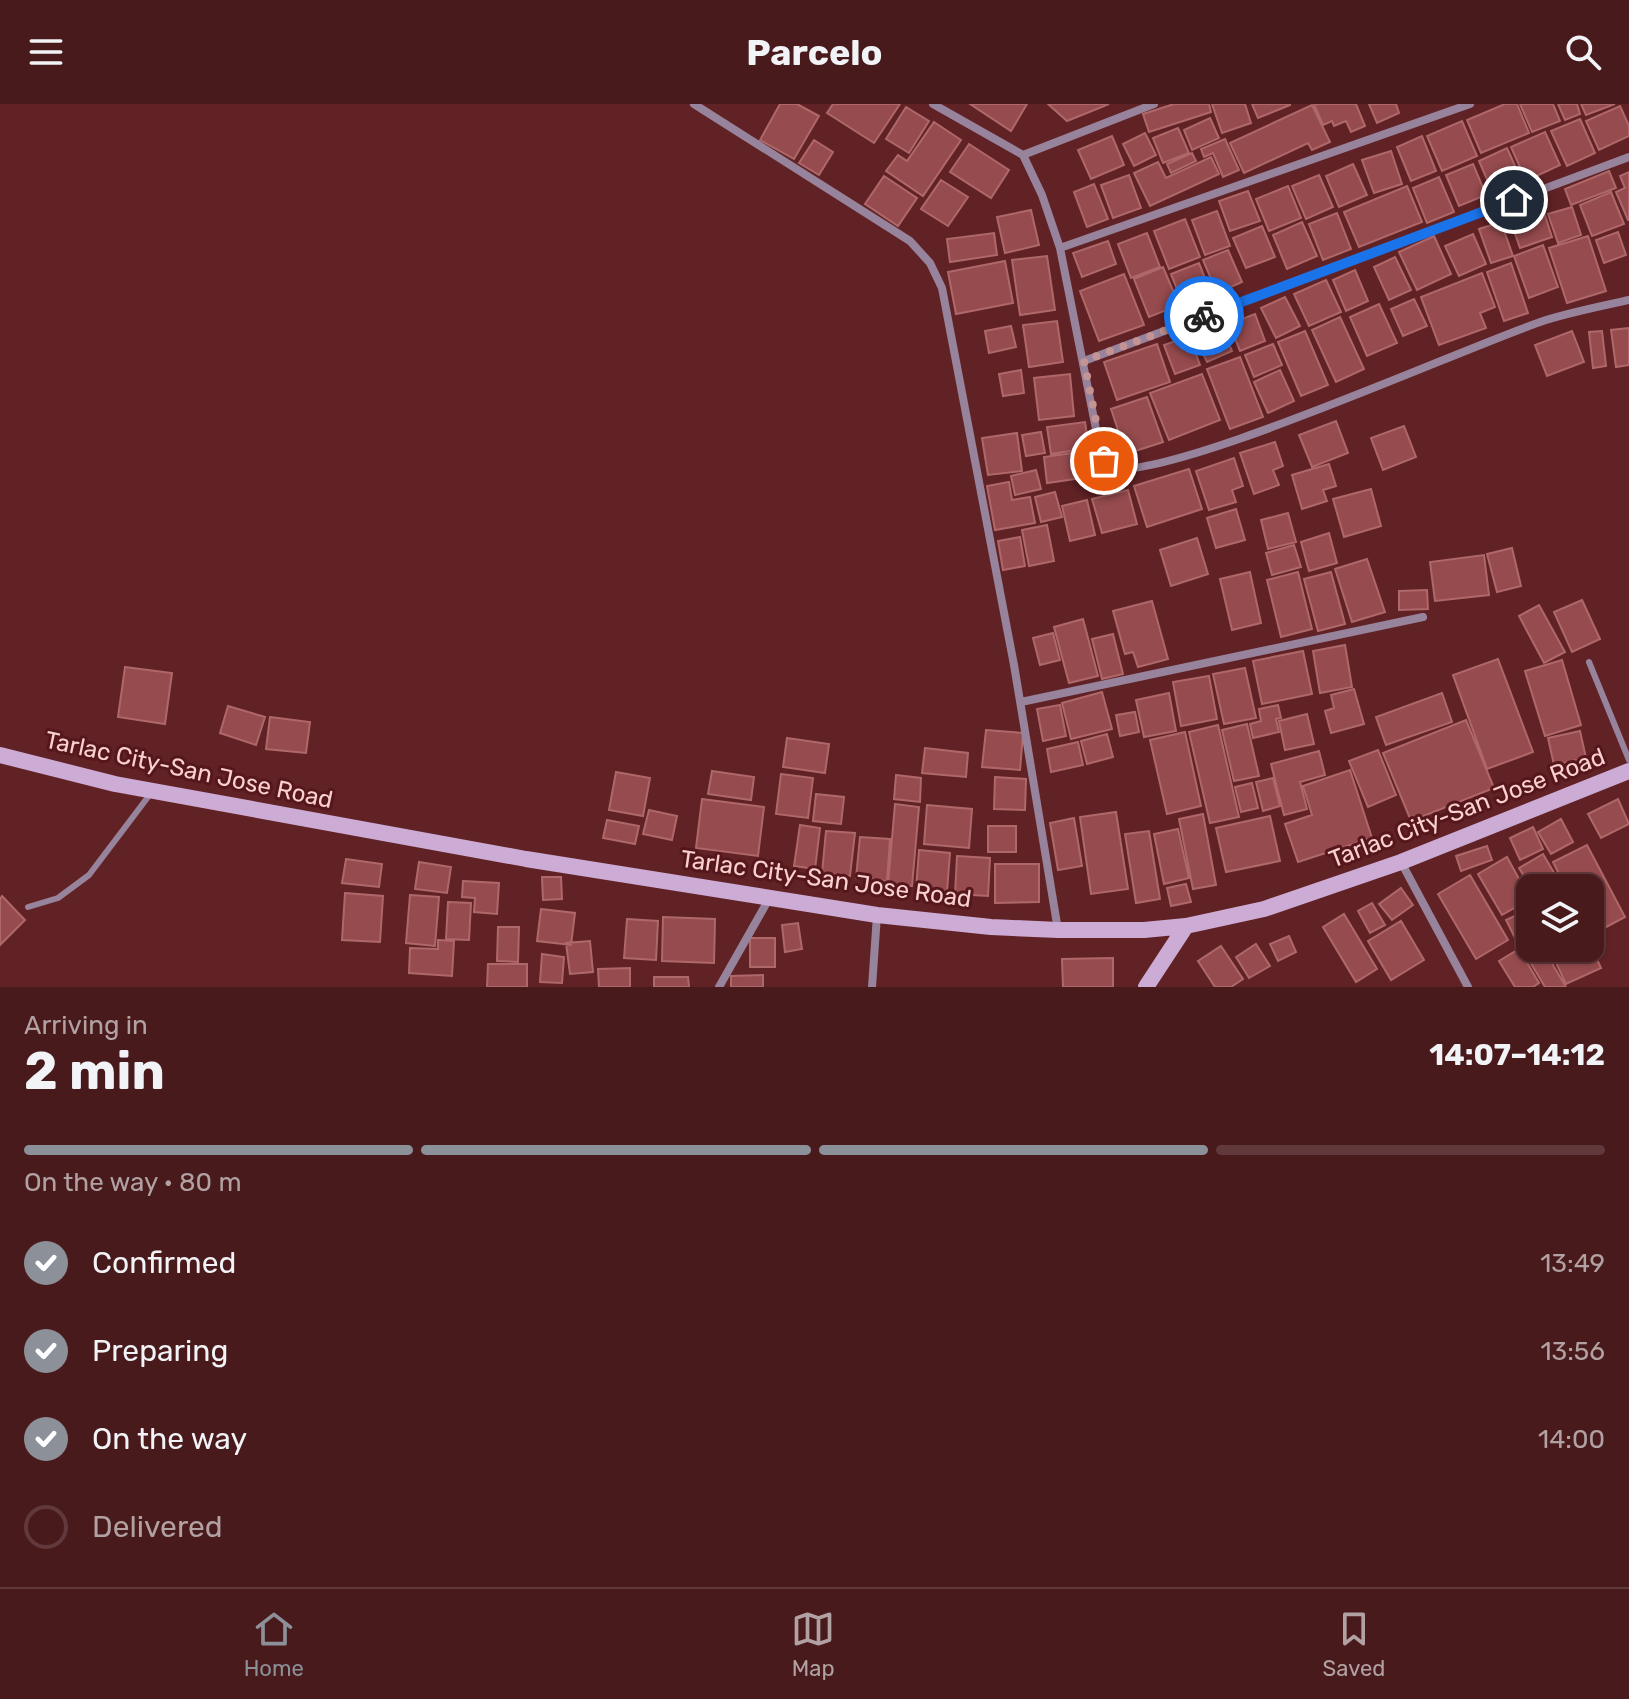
<!DOCTYPE html>
<meta charset="utf-8">
<style>
:root{--surface:#491a1c;--page:#532729;--text:#f1f3f6;--muted:#b1a1a3;--line:#61383b;--accent:#8c9099}
body{margin:0;font-family:Rubik,sans-serif;background:var(--page);color:var(--text);height:100vh;display:flex;flex-direction:column;font-size:30px;white-space:nowrap}
*{box-sizing:border-box;margin:0}
p{font-size:26px;color:var(--muted)}
.icon{flex:none;width:44px;height:44px;fill:none;stroke:currentColor;stroke-width:2;stroke-linecap:round;stroke-linejoin:round}
.map{position:relative;height:883px;overflow:hidden}
.side{display:flex;flex-direction:column;background:var(--surface);flex:1}
.side>*{flex:none}
.controls{position:absolute;left:1516px;top:770px;display:grid;gap:16px}
.controls a{display:grid;place-items:center;width:88px;height:88px;border-radius:16px;background:var(--surface);box-shadow:0 2px 6px #0004,0 0 0 2px var(--line);font-size:40px}
.pin{position:absolute;display:grid;place-items:center;width:68px;height:68px;color:#fff;margin:-34px;border:4px solid #fff;border-radius:50%;box-shadow:0 2px 8px #0007}
.courier{position:absolute;display:grid;place-items:center;width:80px;height:80px;margin:-40px;border:6px solid #1a73e8;border-radius:50%;background:#fff;color:#222;box-shadow:0 2px 10px #0007}
.headline em{font-style:normal;font-weight:700}
.headline div{display:flex;flex-direction:column-reverse}
.headline{display:flex;align-items:center;justify-content:space-between;height:136px;padding:0 24px}
h1{font-size:52px;font-weight:700;line-height:60px}
.bar{display:grid;grid-template-columns:repeat(4,1fr);gap:12px 8px;align-content:center;height:96px;padding:0 24px}
.bar i{height:10px;border-radius:6px;background:var(--line)}
.bar .on{background:var(--accent)}
.bar p{grid-column:span 4}
ol{padding:0 24px;list-style:none}
li{display:flex;align-items:center;gap:24px;height:88px}
li p{margin-inline-start:auto}
li .icon{padding:8px;border-radius:50%;background:var(--accent);color:#fff;stroke-width:4}
li:last-child{color:var(--muted)}
li i{width:44px;height:44px;border:4px solid var(--line);border-radius:50%}
header{display:flex;justify-content:space-between;align-items:center;height:104px;padding:0 24px;background:var(--surface);font-size:36px;font-weight:700}
.dock{display:flex;justify-content:space-around;align-items:center;height:112px;border-top:2px solid var(--line);background:var(--surface);font-size:22px;color:var(--muted)}
.dock a{display:grid;justify-items:center;gap:4px}
.dock .on{color:var(--accent)}
.map>svg:first-child{display:block}
.building{fill:#964b4e;stroke:#af6869;stroke-width:2}
.lines{fill:none;stroke-linecap:round;stroke-linejoin:round}
.lane{stroke:#97839c;stroke-width:6}
.street{stroke:#97839c;stroke-width:8}
.secondary{stroke:#ccabd4;stroke-width:16}
.done{stroke:#c49494;stroke-width:8;stroke-dasharray:0 14.4}
.route{stroke:#1a73e8;stroke-width:10}
.labels{text-anchor:middle;dominant-baseline:central;stroke-width:6;stroke-linejoin:round;paint-order:stroke}
.street-label{font-size:24px;fill:#fad1d0;stroke:#55161c}
</style>
<header><svg class="icon" aria-label="menu" viewBox="0 0 24 24"><path d="M4 6h16M4 12h16M4 18h16"/></svg>Parcelo<svg class="icon" aria-label="search" viewBox="0 0 24 24"><circle cx="10" cy="10" r="6"/><path d="M15 15l6 6"/></svg></header>
<div class="map">
<svg width="1629" height="883" viewBox="0 0 1629 883">
<rect width="100%" height="100%" fill="#612226"/>
<path class="building" d="M780,0H797L819,12L794,55L760,36Z
M833,0H900L874,39L827,9Z
M970,0H1027L1011,27Z
M1048,0H1109L1067,17Z
M1174,0H1209L1211,8L1149,28L1143,10Z
M1212,0H1245L1251,19L1222,29Z
M1252,0H1290V1L1258,14Z
M1314,0H1356L1365,22L1351,28L1346,17L1334,22L1332,17L1323,21Z
M1369,0H1396L1399,9L1377,19Z
M1505,0H1517L1529,29L1481,49L1467,16Z
M1520,0H1553L1560,17L1532,28Z
M1558,0H1577L1580,10L1565,16Z
M1581,0H1615L1586,11Z
M1312,1L1330,38L1312,46L1308,39L1244,69L1230,39Z
M1620,2L1629,22V32L1599,46L1586,17Z
M906,3L929,17L909,49L886,35Z
M1210,14L1219,34L1192,46L1184,26Z
M1580,15L1595,49L1567,62L1551,27Z
M1462,17L1477,52L1442,67L1427,32Z
M934,18L961,36L923,92L886,67L898,51L907,57Z
M1178,24L1189,49L1163,59L1153,34Z
M1545,28L1560,61L1526,77L1511,43Z
M1145,29L1156,51L1134,62L1123,40Z
M1112,32L1124,61L1091,75L1078,46Z
M1422,32L1436,67L1411,77L1397,43Z
M1225,35L1239,66L1223,73L1213,49L1204,53L1201,45Z
M814,36L833,48L819,71L799,59Z
M969,40L1009,66L991,94L950,68Z
M1507,44L1521,75L1492,87L1479,57Z
M1391,47L1402,80L1374,89L1362,56Z
M1192,49L1196,57L1171,69L1167,60Z
M1211,53L1219,70L1150,102L1134,69L1158,58L1166,74Z
M1353,60L1367,91L1339,103L1326,72Z
M1473,60L1486,91L1459,102L1446,71Z
M1609,67L1616,84L1571,101L1565,85Z
M1629,68V116H1628L1616,88L1625,84L1620,72Z
M1129,71L1141,104L1113,114L1101,81Z
M1319,71L1333,103L1306,115L1292,82Z
M884,72L917,94L898,122L865,100Z
M1439,73L1454,108L1427,119L1413,84Z
M941,76L968,93L948,122L921,105Z
M1094,80L1108,115L1087,123L1074,88Z
M1288,82L1301,114L1269,127L1256,95Z
M1407,82L1422,118L1359,143L1344,108Z
M1248,87L1260,117L1230,127L1219,97Z
M1611,88L1624,120L1592,132L1580,101Z
M1540,96L1552,133L1520,144L1507,107Z
M1572,103L1581,131L1558,139L1548,110Z
M1031,106L1039,141L1005,149L997,113Z
M1217,107L1230,142L1205,151L1192,116Z
M1337,109L1351,145L1323,156L1309,120Z
M1185,115L1200,153L1169,165L1154,127Z
M1302,118L1317,152L1287,165L1273,131Z
M1501,118L1513,152L1491,159L1479,125Z
M1262,122L1275,153L1246,164L1233,134Z
M1618,128L1626,151L1604,159L1596,136Z
M994,129L997,151L950,158L947,135Z
M1147,129L1160,163L1131,174L1118,140Z
M1473,130L1486,160L1459,172L1445,142Z
M1434,132L1451,170L1417,186L1399,148Z
M1588,132L1606,187L1567,199L1549,144Z
M1108,137L1116,160L1082,173L1073,149Z
M1543,141L1558,183L1529,194L1514,152Z
M1228,146L1242,178L1217,189L1203,156Z
M1047,152L1055,206L1020,211L1012,156Z
M1395,153L1411,186L1389,196L1374,163Z
M1005,157L1013,199L956,210L948,168Z
M1199,159L1212,192L1184,203L1171,170Z
M1511,159L1528,209L1504,217L1487,168Z
M1163,163L1179,201L1149,213L1134,175Z
M1355,166L1368,197L1346,207L1333,176Z
M1482,169L1495,203L1480,209L1486,224L1439,241L1421,193Z
M1124,170L1144,221L1099,237L1080,187Z
M1326,176L1341,208L1309,222L1294,190Z
M1285,193L1300,222L1276,234L1261,204Z
M1414,195L1427,222L1403,232L1391,205Z
M1379,200L1397,239L1367,252L1350,213Z
M1255,210L1265,237L1240,247L1229,220Z
M1340,213L1364,265L1336,278L1312,226Z
M1057,217L1063,258L1029,263L1023,221Z
M1220,219L1232,247L1207,258L1194,231Z
M1011,222L1016,243L989,249L985,227Z
M1629,224V261L1616,263L1611,226Z
M1305,227L1328,281L1301,292L1278,238Z
M1572,227L1584,258L1547,272L1535,241Z
M1602,227L1606,262L1593,264L1589,228Z
M1189,232L1200,261L1175,270L1164,241Z
M1157,240L1170,278L1117,296L1104,258Z
M1273,240L1282,261L1254,273L1245,251Z
M1240,253L1263,313L1230,325L1207,265Z
M1021,266L1024,289L1003,292L999,270Z
M1280,266L1294,297L1268,309L1254,278Z
M1070,270L1074,312L1039,316L1034,274Z
M1202,270L1220,316L1169,336L1150,289Z
M1147,293L1163,338L1126,350L1111,305Z
M1336,317L1348,349L1312,363L1299,331Z
M1085,318L1089,344L1051,350L1047,323Z
M1404,322L1416,353L1383,366L1371,334Z
M1041,328L1045,349L1026,352L1022,331Z
M1017,329L1022,367L988,371L982,334Z
M1275,338L1283,362L1273,366L1279,381L1254,390L1240,349Z
M1087,347L1090,373L1047,379L1044,353Z
M1234,354L1243,382L1232,386L1236,398L1209,406L1196,367Z
M1329,360L1336,382L1323,386L1327,397L1302,405L1292,371Z
M1189,365L1202,405L1147,423L1134,382Z
M1036,366L1041,385L1015,391L1011,372Z
M1009,378L1012,396L1030,393L1035,419L995,426L987,382Z
M1371,385L1381,422L1344,433L1333,395Z
M1128,386L1137,420L1102,429L1092,395Z
M1055,388L1062,413L1041,418L1035,393Z
M1087,396L1095,431L1070,437L1062,402Z
M1236,405L1245,436L1216,444L1207,414Z
M1288,409L1296,438L1268,445L1261,416Z
M1047,421L1054,457L1029,462L1022,426Z
M1329,429L1337,459L1309,467L1301,438Z
M1020,433L1025,462L1003,466L998,437Z
M1197,434L1208,470L1171,482L1160,446Z
M1294,441L1301,463L1272,471L1266,449Z
M1512,444L1521,482L1497,488L1487,450Z
M1484,451L1489,491L1435,497L1430,458Z
M1367,455L1385,508L1352,518L1335,465Z
M1250,468L1261,519L1232,526L1220,475Z
M1298,468L1312,525L1281,533L1267,476Z
M1331,468L1345,520L1318,527L1304,475Z
M1427,486L1428,505L1399,506V487Z
M1582,496L1600,535L1572,548L1554,508Z
M1152,497L1168,555L1138,563L1133,548L1125,550L1113,507Z
M1539,501L1565,548L1544,559L1519,512Z
M1083,515L1098,572L1069,579L1054,523Z
M1053,529L1060,556L1040,561L1033,534Z
M1113,530L1123,570L1102,575L1092,535Z
M1345,541L1352,583L1320,589L1313,547Z
M1303,547L1312,590L1262,600L1253,557Z
M1498,555L1533,648L1487,665L1453,571Z
M1562,556L1581,621L1545,632L1525,567Z
M125,563L172,569L165,620L118,613Z
M1245,564L1256,614L1224,620L1213,570Z
M1209,572L1217,615L1181,622L1173,578Z
M1354,585L1364,620L1331,629L1325,607L1334,604L1331,591Z
M1102,588L1112,625L1071,635L1062,599Z
M1169,589L1176,627L1144,633L1136,596Z
M1442,589L1452,618L1386,641L1376,613Z
M1060,601L1066,632L1043,637L1037,605Z
M1278,601L1281,614L1276,615L1279,628L1253,634L1250,620L1261,617L1259,605Z
M228,602L265,613L256,641L220,629Z
M1135,608L1139,628L1120,632L1116,611Z
M1307,610L1314,640L1285,646L1279,617Z
M270,613L310,618L306,649L266,645Z
M1466,616L1494,684L1411,717L1383,649Z
M1247,620L1259,672L1234,677L1222,626Z
M1218,621L1239,713L1210,719L1189,628Z
M986,626L1023,629L1020,666L982,663Z
M1580,627L1586,654L1554,661L1548,634Z
M1185,628L1201,702L1167,710L1150,636Z
M1107,630L1113,653L1087,660L1081,637Z
M787,634L829,640L825,669L783,663Z
M1078,638L1083,661L1051,668L1047,645Z
M925,644L968,649L966,673L922,669Z
M1378,646L1396,691L1368,703L1349,657Z
M1319,647L1325,671L1300,678L1307,705L1284,711L1271,660Z
M1350,666L1372,734L1298,758L1285,720L1312,711L1303,682Z
M712,667L754,673L751,696L708,690Z
M616,668L650,674L643,712L609,706Z
M781,670L813,674L808,714L776,710Z
M896,671L921,674L920,698L894,695Z
M995,673L1026,675L1025,706L994,705Z
M1273,674L1280,702L1263,707L1256,678Z
M1252,679L1258,704L1241,708L1235,683Z
M816,690L844,693L841,720L813,717Z
M702,695L764,703L758,752L696,744Z
M1618,695L1629,720L1601,734L1588,710Z
M895,700L919,703L912,782L888,781Z
M927,701L972,705L969,744L924,740Z
M649,706L677,712L672,736L643,730Z
M1116,708L1128,785L1091,790L1080,713Z
M1203,710L1216,781L1193,785L1179,715Z
M1270,712L1280,757L1226,768L1216,724Z
M1074,714L1082,762L1058,766L1050,719Z
M1561,715L1573,738L1551,750L1538,728Z
M607,716L639,722L635,740L603,734Z
M800,721L820,724L815,765L794,762Z
M988,722H1016V748H988Z
M1533,723L1543,745L1520,756L1510,734Z
M1178,725L1189,774L1164,780L1154,730Z
M826,727L855,729L850,772L822,769Z
M1149,727L1160,795L1136,799L1125,730Z
M860,733L890,735L887,777L856,774Z
M1587,741L1625,813L1591,831L1590,784H1566L1553,758Z
M1487,742L1492,756L1461,767L1456,752Z
M919,746L950,749L947,787L916,785Z
M1543,750L1563,784H1531L1519,764Z
M957,752L990,754L988,792L955,790Z
M1507,753L1530,795L1502,811L1478,770Z
M346,755L382,760L379,783L342,779Z
M419,758L451,763L447,789L415,785Z
M995,760H1039V798L995,799Z
M1470,771L1508,836L1476,855L1438,790Z
M542,773H561L562,795L543,796Z
M463,777L499,779L497,810L474,808L475,794L462,793Z
M1186,780L1191,798L1171,802L1167,784Z
M1401,784L1413,801L1392,816L1379,800Z
M345,789L383,792L380,838L342,836Z
M410,791L439,793L435,842L406,839Z
M2,792L25,816L0,841V795Z
M448,798L471,799L469,836L446,835Z
M1372,799L1385,821L1370,829L1358,807Z
M541,805L575,809L571,841L537,837Z
M1530,805V826L1515,834L1506,816Z
M1344,810L1377,865L1356,878L1323,823Z
M663,813L715,815L714,859L662,857Z
M627,815L658,817L656,856L624,854Z
M1401,817L1424,856L1391,876L1368,837Z
M798,819L802,845L785,848L782,821Z
M498,823H519L518,858L497,857Z
M1289,832L1296,848L1278,857L1270,840Z
M750,834H775V863H750Z
M438,836L454,837L452,872L409,869L410,844L438,845Z
M590,837L593,868L570,870L566,839Z
M1256,840L1270,862L1249,874L1236,853Z
M1590,840L1601,864L1566,880L1549,844H1590Z
M1221,842L1243,875L1231,883H1215L1198,857Z
M1538,844H1543L1566,883H1545L1526,851Z
M1519,845L1539,879L1533,883H1515L1499,857Z
M542,850L564,853L562,879L540,878Z
M1113,854V883H1063L1062,855Z
M488,860H527V883H487Z
M630,864V883H599L598,865Z
M763,871V883H731V872Z
M654,873H688L689,883H654Z"/>
<g class="lines">
<path class="lane" d="M1589,558L1629,656
M28,803L58,794L89,771L151,689"/>
<path class="street" d="M694,0L910,137L930,159L942,184L1014,561L1058,826
M933,0L1023,51L1042,91L1060,144L1101,350L1107,363C1158,383 1474,239 1546,216C1572,208 1601,202 1629,196
M1023,51L1154,0
M1060,144L1470,0
M1084,257L1629,53
M1021,598L1423,513
M1401,758L1468,883
M719,883L770,793
M872,883L877,811"/>
<path class="secondary" d="M0,651L115,680L526,755L877,811L991,823L1058,826H1144L1186,822L1264,805L1401,758L1629,667
M1146,883L1186,822"/>
</g>
<g class="lines">
<path class="done" d="M1104,357L1084,257L1204,212"/>
<path class="route" d="M1204,212L1514,96"/>
</g>
<g class="labels">
<g class="street-label">
<text transform="translate(189 666) rotate(12)">Tarlac City-San Jose Road</text>
<text transform="translate(1467 704) rotate(-21)">Tarlac City-San Jose Road</text>
<text transform="translate(826 775) rotate(8)">Tarlac City-San Jose Road</text>
</g>
</g>
</svg>
<div class="controls">
<a><svg class="icon" aria-label="layers" viewBox="0 0 24 24"><path d="M12 4l9 5-9 5-9-5zM3 14l9 5 9-5"/></svg></a>
</div>
<div class="pin" style="left:1104px;top:357px;background:#ea580c"><svg class="icon" aria-label="bag" viewBox="0 0 24 24"><path d="M5 8h14l-1 12H6zM9 8a3 3 0 0 1 6 0"/></svg></div>
<div class="pin" style="left:1514px;top:96px;background:#1f2937"><svg class="icon" aria-label="home" viewBox="0 0 24 24"><path d="M3 11l9-7 9 7M6 9v11h12V9"/></svg></div>
<div class="courier" style="left:1204px;top:212px"><svg class="icon" aria-label="bike" viewBox="0 0 24 24"><circle cx="6" cy="16" r="4"/><circle cx="18" cy="16" r="4"/><path d="M6 16l4-8h5l3 8M10 8l3 8H6M13 5h3"/></svg></div>
</div>
<section class="side">
<div class="headline"><div><h1>2 min</h1><p>Arriving in</p></div><em>14:07–14:12</em></div>
<div class="bar"><i class="on"></i><i class="on"></i><i class="on"></i><i></i><p>On the way · 80 m</p></div>
<ol>
<li><svg class="icon" aria-label="check" viewBox="0 0 24 24"><path d="M5 12l5 5 9-10"/></svg>Confirmed<p>13:49</p></li>
<li><svg class="icon" aria-label="check" viewBox="0 0 24 24"><path d="M5 12l5 5 9-10"/></svg>Preparing<p>13:56</p></li>
<li><svg class="icon" aria-label="check" viewBox="0 0 24 24"><path d="M5 12l5 5 9-10"/></svg>On the way<p>14:00</p></li>
<li><i></i>Delivered</li>
</ol>
</section>
<nav class="dock">
<a class="on"><svg class="icon" aria-label="home" viewBox="0 0 24 24"><path d="M3 11l9-7 9 7M6 9v11h12V9"/></svg>Home</a>
<a><svg class="icon" aria-label="map" viewBox="0 0 24 24"><path d="M3 6l6-2 6 2 6-2v14l-6 2-6-2-6 2zM9 4v14M15 6v14"/></svg>Map</a>
<a><svg class="icon" aria-label="saved" viewBox="0 0 24 24"><path d="M7 4h10v16l-5-4-5 4z"/></svg>Saved</a>
</nav>
